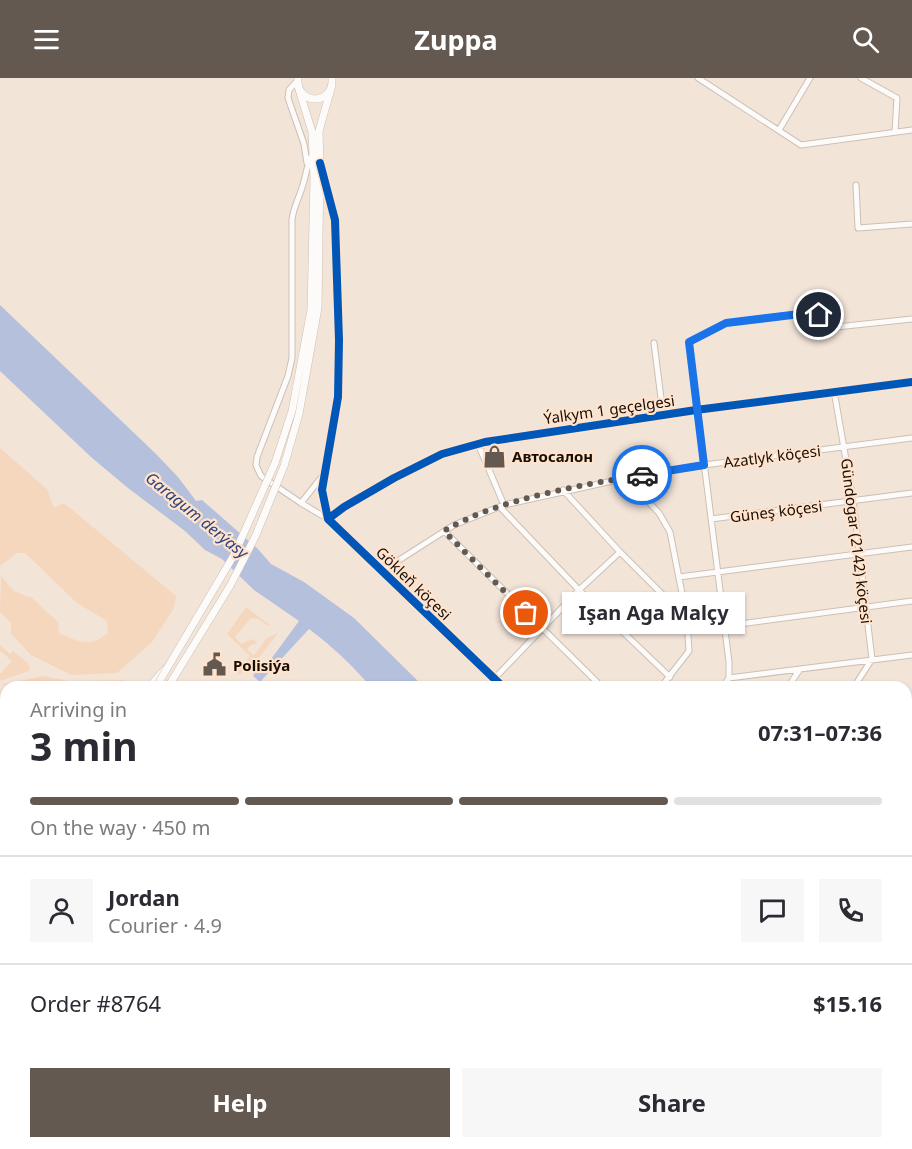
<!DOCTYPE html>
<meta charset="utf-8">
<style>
:root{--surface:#fff;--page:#f7f7f7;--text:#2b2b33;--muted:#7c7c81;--line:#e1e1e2;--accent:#645950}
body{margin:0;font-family:"Noto Sans",sans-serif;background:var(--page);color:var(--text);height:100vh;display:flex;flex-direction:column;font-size:22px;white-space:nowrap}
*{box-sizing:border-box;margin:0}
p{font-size:20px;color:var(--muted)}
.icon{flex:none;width:33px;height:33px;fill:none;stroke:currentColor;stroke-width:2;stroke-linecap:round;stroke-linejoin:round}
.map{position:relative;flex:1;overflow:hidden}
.sheet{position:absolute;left:0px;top:603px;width:912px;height:468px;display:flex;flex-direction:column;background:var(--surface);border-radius:18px 18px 0 0;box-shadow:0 2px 4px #0004}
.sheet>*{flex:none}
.pin{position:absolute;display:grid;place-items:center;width:51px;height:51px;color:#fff;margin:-26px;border:3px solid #fff;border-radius:50%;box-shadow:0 2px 6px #0007}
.courier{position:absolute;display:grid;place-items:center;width:60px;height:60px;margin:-30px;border:4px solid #1a73e8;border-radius:50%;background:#fff;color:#222;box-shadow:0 2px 8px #0007}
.bubble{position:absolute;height:42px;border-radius:0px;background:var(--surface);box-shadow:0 2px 4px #0004;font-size:20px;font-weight:700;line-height:42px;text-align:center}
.headline em{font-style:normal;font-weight:700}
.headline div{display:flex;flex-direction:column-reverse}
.headline{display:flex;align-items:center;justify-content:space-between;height:102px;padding:0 30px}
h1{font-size:39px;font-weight:700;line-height:45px}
.bar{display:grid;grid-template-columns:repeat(4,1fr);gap:9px 6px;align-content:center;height:72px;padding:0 30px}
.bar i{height:8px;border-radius:4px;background:var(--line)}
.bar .active{background:var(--accent)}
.bar p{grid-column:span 4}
.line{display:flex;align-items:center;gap:15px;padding:0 30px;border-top:2px solid var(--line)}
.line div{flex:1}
.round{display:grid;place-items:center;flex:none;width:63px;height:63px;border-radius:0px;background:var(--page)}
.button{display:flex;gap:12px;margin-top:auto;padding:12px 30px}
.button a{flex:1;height:69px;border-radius:0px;background:var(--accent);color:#fff;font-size:24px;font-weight:700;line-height:69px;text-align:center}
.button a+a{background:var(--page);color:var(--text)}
header{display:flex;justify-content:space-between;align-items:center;height:78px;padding:0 30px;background:var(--accent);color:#fff;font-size:27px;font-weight:700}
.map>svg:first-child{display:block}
.built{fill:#f5dcc6}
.green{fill:#f5d7be}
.water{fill:#b4c0dc}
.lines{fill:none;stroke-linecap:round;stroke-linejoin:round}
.minor-casing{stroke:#cbc0b6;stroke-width:7}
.major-casing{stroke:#cbc0b6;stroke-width:8}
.highway-casing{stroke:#cbc0b6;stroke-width:9}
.minor{stroke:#fdfbf9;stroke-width:5}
.major{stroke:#fdfbf9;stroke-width:7}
.highway{stroke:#fdfbf9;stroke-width:8}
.major-bridge-casing{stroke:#cbc0b6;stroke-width:8;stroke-linecap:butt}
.major-bridge{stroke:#fdfbf9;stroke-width:7}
.cycleway-casing{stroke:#ffe3cc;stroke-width:11}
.cycleway{stroke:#0057b8;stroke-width:8}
.done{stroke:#645950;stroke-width:6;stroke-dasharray:0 10.8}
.route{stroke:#1a73e8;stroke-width:8}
.labels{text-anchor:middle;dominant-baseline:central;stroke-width:4.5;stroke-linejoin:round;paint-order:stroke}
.street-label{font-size:15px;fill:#170e06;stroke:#ffe3cc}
.poi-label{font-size:15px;font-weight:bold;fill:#170e06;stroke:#ffe3cc;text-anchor:start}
.water-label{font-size:16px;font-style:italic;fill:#2c447e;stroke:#ffe3cc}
</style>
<header><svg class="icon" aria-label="menu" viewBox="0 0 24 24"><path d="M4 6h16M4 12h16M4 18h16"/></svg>Zuppa<svg class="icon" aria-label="search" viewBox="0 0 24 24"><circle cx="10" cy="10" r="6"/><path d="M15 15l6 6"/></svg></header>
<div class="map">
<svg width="912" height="1071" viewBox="0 0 912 1071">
<rect width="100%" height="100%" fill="#f3e4d8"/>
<path class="built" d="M390,1065H454L463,1071H386Z
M540,1065H658L666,1071H548Z"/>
<path class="green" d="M0,370L47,411L54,430L64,425L176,518L174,530L152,564L117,595L71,597L31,577L11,556V545L0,534L1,498L14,513L32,520L58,544L59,555C79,564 90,570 108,555L107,543L77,525L25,475H17L0,488Z
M246,529L270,547L269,548L258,541L251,540L235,559L241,566L253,561L257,565L251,567L247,572L254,577L267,560L278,555L258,581L247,587L240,597L237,595L250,578L227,556Z
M0,567L10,576L13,573L28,585L30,590L29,593L0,603V596L12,583L0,573Z
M43,598L69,603L123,602L140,607L139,609L0,607Z"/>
<path class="water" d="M0,227L155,375L178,399L196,423L202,422L257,470L271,486L304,504L354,540L424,609H371C351,586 334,570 309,551L260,604L253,598L255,594L263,592L299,543L254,512L222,481L205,472L185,453L128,410L91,379L0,293Z"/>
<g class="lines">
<defs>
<path id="minor" d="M698,0L801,67L912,52
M861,0L897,20L895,54
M297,3L289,12L288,20L304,66L307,85
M779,52L810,0
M313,76C307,85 307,93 304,103C301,116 294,127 292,141V280L288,298L257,379L256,387L261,398L301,425L328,441
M322,91L335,142L339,262L338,319L322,412L328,441L503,609
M856,107L858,150L912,146
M654,265L663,336
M834,313L853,422L872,581L854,609
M478,366L504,427
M626,400L659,435L670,454L687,541L689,573L661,609
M563,412L620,474L687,541
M301,425L324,396
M500,429L579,512L670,599
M328,441L344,429L394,400L442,376L485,364L696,332L912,304
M711,441L912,415
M444,453L602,609
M382,493L454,447L504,427L626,400L704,387L912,360
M679,499L912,469
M725,548L912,523
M729,600L912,577
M494,601L579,512L620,474
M723,609L729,600V584L689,264L726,245L808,235L819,237L827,250L912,241
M788,609L800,591
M906,1005L912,1011
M465,1065L473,1071
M527,1065L536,1071
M357,1071L361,1065"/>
<path id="major" d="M298,0C296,28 334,28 332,0
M275,385L292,333L311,232L314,100L312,54L298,8
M284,388L299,336L318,230L320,85L319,53L332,7
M0,849L6,840
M0,866L6,857"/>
<path id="highway" d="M150,609L166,591
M0,625L6,626
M0,638L6,636
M0,687L6,693
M0,711L6,717
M0,833L6,830
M0,900L6,898
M484,1065L493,1071
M508,1065L516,1071"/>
</defs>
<use href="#minor" class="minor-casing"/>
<use href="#major" class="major-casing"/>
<use href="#highway" class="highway-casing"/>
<use href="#minor" class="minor"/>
<use href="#major" class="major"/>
<use href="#highway" class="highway"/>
<defs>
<path id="major-bridge" d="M156,609L234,477L275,385
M168,609L230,508L256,457L284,388"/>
</defs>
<use href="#major-bridge" class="major-bridge-casing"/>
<use href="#major-bridge" class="major-bridge"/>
<defs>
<path id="cycleway" d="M320,85L335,142L339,262L338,319L322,412L328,441L503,609
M328,441L344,429L394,400L442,376L485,364L696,332L912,304"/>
</defs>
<use href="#cycleway" class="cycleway-casing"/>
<use href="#cycleway" class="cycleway"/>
</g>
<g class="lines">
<path class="done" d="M526,535L444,453C497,421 581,407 642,397"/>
<path class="route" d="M642,397L704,387L689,264L726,245L808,235L819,237"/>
</g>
<defs>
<symbol id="shop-bare" viewBox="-9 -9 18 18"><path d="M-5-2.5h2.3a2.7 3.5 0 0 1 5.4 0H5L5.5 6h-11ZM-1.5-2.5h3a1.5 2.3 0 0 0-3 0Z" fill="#645950" stroke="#ffe3cc" stroke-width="2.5" paint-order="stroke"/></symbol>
<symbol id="civic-bare" viewBox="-9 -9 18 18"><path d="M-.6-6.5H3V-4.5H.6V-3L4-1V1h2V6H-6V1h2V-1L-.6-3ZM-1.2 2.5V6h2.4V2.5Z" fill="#645950" stroke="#ffe3cc" stroke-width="2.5" paint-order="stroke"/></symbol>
</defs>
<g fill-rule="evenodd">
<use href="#shop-bare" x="478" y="362" width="33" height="33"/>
<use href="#civic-bare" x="198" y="570" width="33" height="33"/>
</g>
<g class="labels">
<g class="street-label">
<text transform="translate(609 331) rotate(-8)">Ýalkym 1 geçelgesi</text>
<text transform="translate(772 378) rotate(-7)">Azatlyk köçesi</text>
<text transform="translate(776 433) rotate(-7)">Güneş köçesi</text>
<text transform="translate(857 463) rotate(83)">Gündogar (2142) köçesi</text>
<text transform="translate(414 505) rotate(44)">Gökleň köçesi</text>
</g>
<g class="poi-label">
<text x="512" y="378">Автосалон</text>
<text x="233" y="587">Polisiýa</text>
</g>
<g class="water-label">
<text transform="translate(197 437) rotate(39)">Garagum derýasy</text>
</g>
</g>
</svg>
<div class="pin" style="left:526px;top:535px;background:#ea580c"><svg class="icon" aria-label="bag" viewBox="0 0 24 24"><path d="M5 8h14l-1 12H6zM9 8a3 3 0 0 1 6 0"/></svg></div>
<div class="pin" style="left:819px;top:237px;background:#1f2937"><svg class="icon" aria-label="home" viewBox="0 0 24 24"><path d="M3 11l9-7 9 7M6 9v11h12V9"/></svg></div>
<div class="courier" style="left:642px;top:397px"><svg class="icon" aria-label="car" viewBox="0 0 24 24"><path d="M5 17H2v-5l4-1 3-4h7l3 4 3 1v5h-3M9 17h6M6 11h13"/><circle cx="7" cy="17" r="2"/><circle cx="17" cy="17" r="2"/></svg></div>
<div class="bubble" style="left:562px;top:514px;width:183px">Işan Aga Malçy</div>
<section class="sheet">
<div class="headline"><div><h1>3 min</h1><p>Arriving in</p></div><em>07:31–07:36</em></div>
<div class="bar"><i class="active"></i><i class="active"></i><i class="active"></i><i></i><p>On the way · 450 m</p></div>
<div class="line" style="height:108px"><a class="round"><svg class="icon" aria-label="person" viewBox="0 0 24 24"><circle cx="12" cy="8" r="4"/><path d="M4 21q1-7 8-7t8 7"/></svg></a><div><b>Jordan</b><p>Courier · 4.9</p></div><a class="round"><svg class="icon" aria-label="chat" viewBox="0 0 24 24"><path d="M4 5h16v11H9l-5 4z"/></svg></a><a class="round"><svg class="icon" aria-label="phone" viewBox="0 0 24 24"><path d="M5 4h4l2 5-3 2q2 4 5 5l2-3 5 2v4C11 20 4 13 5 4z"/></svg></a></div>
<div class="line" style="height:78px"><div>Order #8764</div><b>$15.16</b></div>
<div class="button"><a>Help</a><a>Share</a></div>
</section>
</div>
